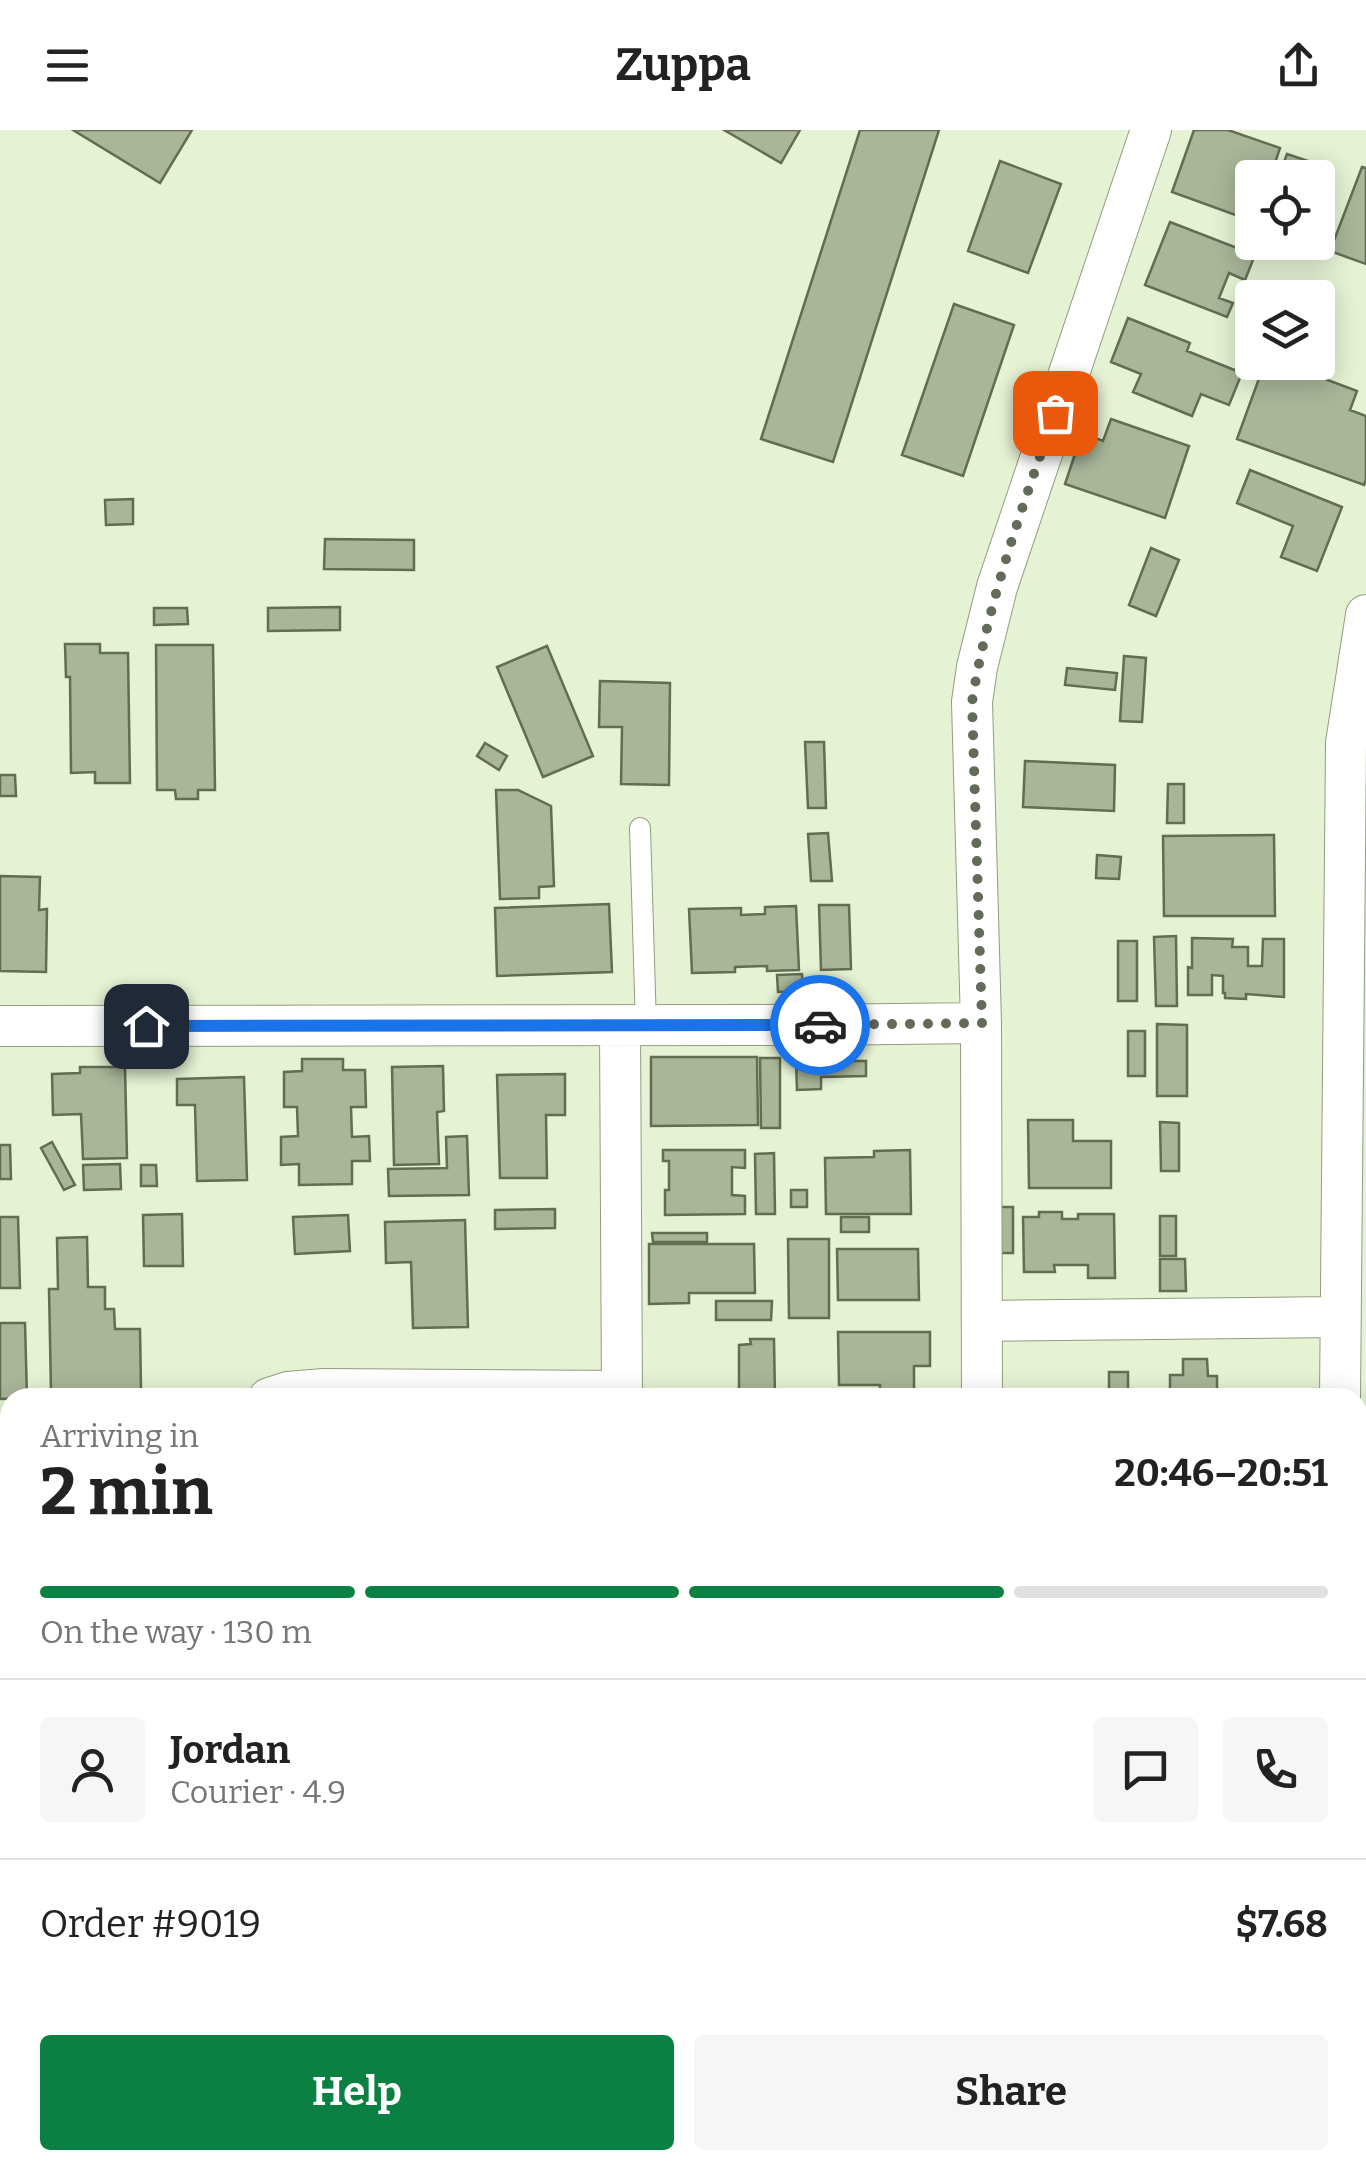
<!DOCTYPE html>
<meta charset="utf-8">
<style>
:root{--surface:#fff;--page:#f6f6f6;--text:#222;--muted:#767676;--line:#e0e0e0;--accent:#0b8043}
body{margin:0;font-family:Bitter,serif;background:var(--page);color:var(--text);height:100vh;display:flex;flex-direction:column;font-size:38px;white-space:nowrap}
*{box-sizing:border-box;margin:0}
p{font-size:32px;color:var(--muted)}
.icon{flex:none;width:55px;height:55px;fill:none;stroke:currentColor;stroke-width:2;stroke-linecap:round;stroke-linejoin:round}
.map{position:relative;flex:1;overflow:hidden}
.sheet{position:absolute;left:0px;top:1258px;width:1368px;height:782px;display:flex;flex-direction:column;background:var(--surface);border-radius:30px 30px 0 0;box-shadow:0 5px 25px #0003}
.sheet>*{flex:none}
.controls{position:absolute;left:1235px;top:30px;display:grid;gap:20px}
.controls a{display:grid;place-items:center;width:100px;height:100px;border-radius:10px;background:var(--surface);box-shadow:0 5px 25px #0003;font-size:50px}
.pin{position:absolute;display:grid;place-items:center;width:85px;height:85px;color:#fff;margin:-42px;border-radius:20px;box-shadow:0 5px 15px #0006}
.courier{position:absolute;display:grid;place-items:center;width:100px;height:100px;margin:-50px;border:8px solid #1a73e8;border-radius:50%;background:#fff;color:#222;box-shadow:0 2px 12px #0007}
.summary em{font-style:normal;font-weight:700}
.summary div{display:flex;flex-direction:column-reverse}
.summary{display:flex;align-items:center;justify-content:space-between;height:170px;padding:0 40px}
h1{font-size:65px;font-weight:700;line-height:75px}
.bar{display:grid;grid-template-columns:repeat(4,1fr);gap:15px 10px;align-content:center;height:120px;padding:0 40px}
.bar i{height:12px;border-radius:8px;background:var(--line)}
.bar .active{background:var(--accent)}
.bar p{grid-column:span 4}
.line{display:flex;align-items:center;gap:25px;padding:0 40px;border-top:2px solid var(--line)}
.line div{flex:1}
.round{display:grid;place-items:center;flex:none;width:105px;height:105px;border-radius:10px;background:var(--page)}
.primary-button{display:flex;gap:20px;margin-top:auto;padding:20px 40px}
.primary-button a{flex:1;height:115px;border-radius:10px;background:var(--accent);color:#fff;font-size:40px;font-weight:700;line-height:115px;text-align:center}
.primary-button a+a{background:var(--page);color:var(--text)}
header{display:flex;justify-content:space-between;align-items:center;height:130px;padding:0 40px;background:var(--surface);font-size:45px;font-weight:700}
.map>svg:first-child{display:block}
.building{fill:#a9b698;stroke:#626d52;stroke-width:2.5}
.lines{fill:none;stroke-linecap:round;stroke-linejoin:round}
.lane-casing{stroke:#919d80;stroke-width:22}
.street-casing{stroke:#919d80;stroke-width:42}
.lane{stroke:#fff;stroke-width:20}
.street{stroke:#fff;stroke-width:40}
.done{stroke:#626a58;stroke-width:10;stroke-dasharray:0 18}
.route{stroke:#1a73e8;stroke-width:12}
</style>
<header><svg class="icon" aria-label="menu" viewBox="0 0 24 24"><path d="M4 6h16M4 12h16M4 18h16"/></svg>Zuppa<svg class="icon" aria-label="share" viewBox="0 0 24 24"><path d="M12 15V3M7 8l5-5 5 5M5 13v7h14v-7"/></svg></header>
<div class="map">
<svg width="1366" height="2039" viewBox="0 0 1366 2039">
<rect width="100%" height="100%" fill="#e5f2d3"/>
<path class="building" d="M73,0H192L160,53Z
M724,0H800L781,33Z
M860,0H939L833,332L761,309Z
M1194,0H1228L1280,18L1272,42L1259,38L1256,48H1252L1251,62L1252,63V91L1172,62Z
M1287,24L1308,31L1302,48H1278Z
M1000,31L1061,54L1028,143L968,121Z
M1362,37L1366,38V134L1330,121Z
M1170,92L1255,125L1245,150L1229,143L1219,168L1233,173L1227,187L1145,155Z
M954,174L1014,195L963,346L902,325Z
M1128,188L1190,213L1187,221L1242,243L1229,275L1201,264L1192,286L1133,262L1141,244L1111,232Z
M1265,232H1280L1357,261L1350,280L1366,286V349L1364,355L1237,309Z
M1111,289L1189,316L1165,388L1065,354L1082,303L1103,311Z
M1250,340L1342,377L1317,441L1281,427L1293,396L1237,373Z
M133,369V394L106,395L105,370Z
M325,409L414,410V440L324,439Z
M1151,418L1179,430L1156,486L1129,475Z
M340,477V500L268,501V478Z
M154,478H187L188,494L154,495Z
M65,514H100V523H128L130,653H95V642L71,643L70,547H66Z
M156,515H213L215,660H198V669H176L175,660H157Z
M547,516L593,626L543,647L497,537Z
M1124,526L1146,528L1142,592L1120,591Z
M1067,538L1117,543L1115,560L1065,555Z
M600,551L670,553L669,655L621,654L622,597H599Z
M805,612H824L826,678H808Z
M485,613L507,626L499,640L477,626Z
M1025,631L1115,635L1114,681L1023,677Z
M0,645H15L16,666H0Z
M1168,654H1184V693H1167Z
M496,660H518L551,676L554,756L539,757V768L500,769Z
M828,703L832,751H811L808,704Z
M1274,705L1275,786H1164L1163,706Z
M1097,725L1121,727L1119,749L1096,748Z
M0,746L40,747L39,780L47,779L46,842L0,841Z
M609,774L612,842L497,846L495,778Z
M819,775H849L851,839L821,840Z
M796,776L799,840L767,841V836L735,837V842L692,843L689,779L741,778V785L765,784V777Z
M1176,806L1177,876H1156L1154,807Z
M1192,808L1233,809L1232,817H1248V836H1262L1263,809H1284V867L1246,864V869L1225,868V863H1223V846L1212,845V865H1188V837L1192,838Z
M1118,811H1137V871H1118Z
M802,844L803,861L778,862L777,845Z
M1157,894L1187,895V966H1157Z
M1128,901H1145V946H1128Z
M651,927H757L758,995L651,996Z
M760,928H780V998H761Z
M302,929H343V940H365L366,977H351L352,1007L369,1006L370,1031H352V1054L299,1055V1034L281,1035V1007L298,1006L297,977H284V942L302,941Z
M796,931H866V946L821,947V959L797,960Z
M443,936L444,981L437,982L439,1034L394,1035L392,937Z
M80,937H125L127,1028L83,1029L81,984L53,985L52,944L80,943Z
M565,944V985H546L547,1048H500L497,945Z
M244,947L247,1050L197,1051L195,975H177V949Z
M1028,990H1073V1011H1111V1058H1029Z
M1160,992L1179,993V1041H1161Z
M467,1006L469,1065L389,1066L388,1039L447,1038L446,1007Z
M52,1012L75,1055L64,1060L41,1018Z
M0,1015H10L11,1049H0Z
M663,1020H745V1038L732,1037V1065L745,1066V1084L665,1085V1060H669V1031H663Z
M910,1020L911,1084H826L825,1028L874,1027V1021Z
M774,1023L775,1084H756L755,1024Z
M120,1034L121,1059L84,1060L83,1035Z
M141,1035H156L157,1056H141Z
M791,1060H807V1077H791Z
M996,1077H1013V1123H996Z
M555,1079V1098L495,1099V1080Z
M1039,1082H1062V1089H1078V1084H1114L1115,1148H1088V1135H1054L1055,1142H1024L1023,1087H1039Z
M182,1084L183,1136H144L143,1085Z
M348,1085L350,1121L295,1124L293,1087Z
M1160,1086H1176V1126H1160Z
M0,1087H18L20,1158H0Z
M841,1087H869V1102H841Z
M465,1090L468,1197L413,1198L411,1132L386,1133L385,1092Z
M652,1103H707V1112H653Z
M87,1107L88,1157H105V1179H114L115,1199H140L141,1259L51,1261L49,1159H58L57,1108Z
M788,1109H829V1188H789Z
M649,1114H754L755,1163H689V1173L649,1174Z
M837,1119H918L919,1170H838Z
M1160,1129H1185L1186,1161H1160Z
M716,1171H772L771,1190H716Z
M0,1193H25L27,1268L0,1269Z
M838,1202H930V1236H914V1266H880V1255H839Z
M750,1209H774L775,1268H739V1215L751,1214Z
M1183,1229H1207L1208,1246H1217V1261L1261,1262L1272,1268H1170V1245H1183Z
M1109,1242H1128V1268H1109Z
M10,1333V1369H0V1334Z
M0,1396L10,1397V1452H0Z
M0,1503H5V1552H0Z
M0,1608H10V1661L0,1660Z
M0,1716H10V1774H0Z
M0,1920H10V1982L0,1981Z
M74,2030H174V2035H181V2039H75Z
M284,2030H368V2039H284Z
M375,2030H404V2039H375Z
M433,2030H469V2037L433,2038Z"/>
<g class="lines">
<defs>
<path id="lane" d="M640,698L646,896"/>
<path id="street" d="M0,896L811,895L981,893
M620,896L622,1268
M982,1191L1340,1187
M269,1268L288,1262L324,1259L622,1261
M982,1268L981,893L972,572L977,537L997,457L1151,0
M1340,1268L1346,613L1366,485
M233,2030V2039
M1345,2030V2039
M975,2036L988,2039
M523,2039L532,2030"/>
</defs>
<use href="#lane" class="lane-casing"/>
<use href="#street" class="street-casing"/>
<use href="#lane" class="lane"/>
<use href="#street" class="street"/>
</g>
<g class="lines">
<path class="done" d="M820,895L982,893L972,572C988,472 1022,378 1055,283"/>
<path class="route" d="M146,896L820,895"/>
</g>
</svg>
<div class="controls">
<a><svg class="icon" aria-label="locate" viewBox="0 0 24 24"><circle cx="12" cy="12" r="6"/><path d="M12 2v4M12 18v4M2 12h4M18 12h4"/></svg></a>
<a><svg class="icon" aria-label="layers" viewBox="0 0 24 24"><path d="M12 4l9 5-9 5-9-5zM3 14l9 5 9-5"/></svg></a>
</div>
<div class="pin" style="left:1055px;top:283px;background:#ea580c"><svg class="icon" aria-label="bag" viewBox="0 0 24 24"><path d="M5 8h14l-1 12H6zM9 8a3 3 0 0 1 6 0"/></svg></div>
<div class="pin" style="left:146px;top:896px;background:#1f2937"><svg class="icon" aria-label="home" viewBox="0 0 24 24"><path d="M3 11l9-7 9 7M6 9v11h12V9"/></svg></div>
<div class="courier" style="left:820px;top:895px"><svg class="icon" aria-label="car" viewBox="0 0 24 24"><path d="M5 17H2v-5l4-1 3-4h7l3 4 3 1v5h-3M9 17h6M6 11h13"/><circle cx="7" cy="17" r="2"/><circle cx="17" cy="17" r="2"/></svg></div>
<section class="sheet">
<div class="summary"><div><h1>2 min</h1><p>Arriving in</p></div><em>20:46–20:51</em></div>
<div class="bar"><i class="active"></i><i class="active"></i><i class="active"></i><i></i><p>On the way · 130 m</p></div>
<div class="line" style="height:180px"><a class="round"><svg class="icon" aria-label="person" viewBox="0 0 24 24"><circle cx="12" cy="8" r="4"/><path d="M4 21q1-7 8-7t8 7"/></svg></a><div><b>Jordan</b><p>Courier · 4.9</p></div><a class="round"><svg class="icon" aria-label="chat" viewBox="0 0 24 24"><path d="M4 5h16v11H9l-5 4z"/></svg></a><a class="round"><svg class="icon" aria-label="phone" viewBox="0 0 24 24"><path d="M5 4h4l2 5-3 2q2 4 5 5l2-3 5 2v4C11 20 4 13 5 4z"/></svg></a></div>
<div class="line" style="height:130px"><div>Order #9019</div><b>$7.68</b></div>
<div class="primary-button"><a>Help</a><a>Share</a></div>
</section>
</div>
